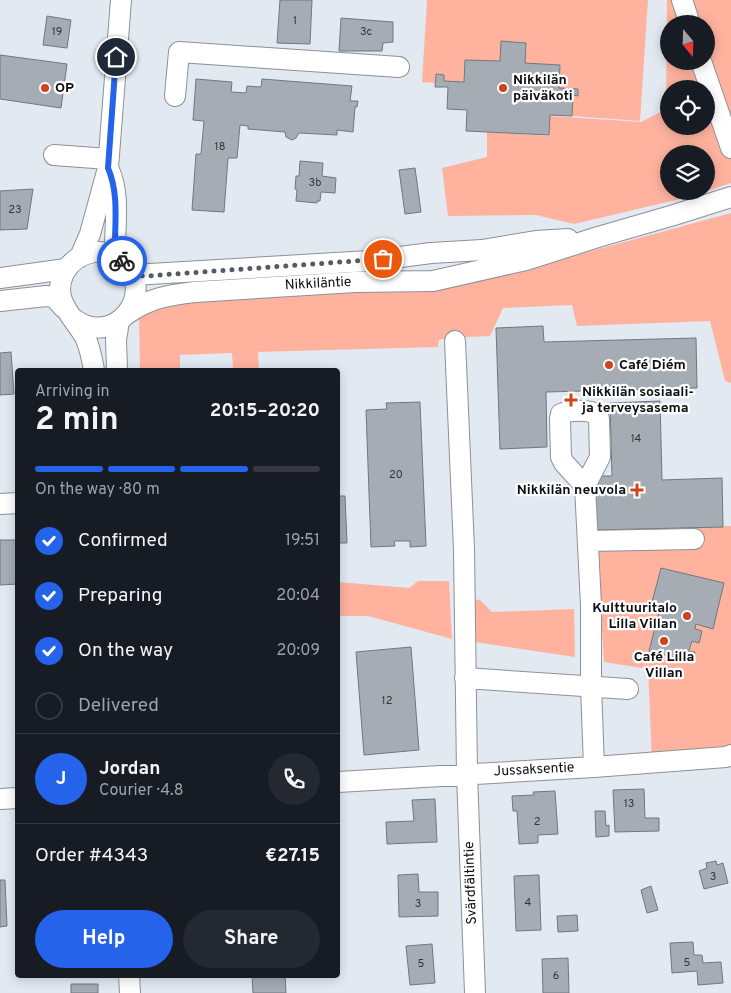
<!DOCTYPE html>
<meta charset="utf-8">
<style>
:root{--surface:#171b24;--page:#242831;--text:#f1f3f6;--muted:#9ea1a6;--line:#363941;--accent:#2563eb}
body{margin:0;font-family:Overpass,sans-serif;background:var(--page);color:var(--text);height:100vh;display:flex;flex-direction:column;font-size:19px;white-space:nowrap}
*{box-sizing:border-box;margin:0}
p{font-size:16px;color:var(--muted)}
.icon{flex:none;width:28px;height:28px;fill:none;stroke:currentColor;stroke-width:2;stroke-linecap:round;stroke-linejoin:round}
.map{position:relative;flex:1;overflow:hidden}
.side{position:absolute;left:15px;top:368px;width:325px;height:610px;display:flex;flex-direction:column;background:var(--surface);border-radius:5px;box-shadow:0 2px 12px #0003}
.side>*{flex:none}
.needle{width:32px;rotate:161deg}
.buttons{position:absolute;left:660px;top:15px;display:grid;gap:10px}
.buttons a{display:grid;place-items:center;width:55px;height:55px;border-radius:50%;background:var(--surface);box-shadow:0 2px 12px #0003;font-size:25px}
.pin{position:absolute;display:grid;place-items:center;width:42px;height:42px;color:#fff;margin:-21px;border:2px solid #fff;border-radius:50%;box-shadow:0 1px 5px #0007}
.courier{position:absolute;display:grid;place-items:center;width:50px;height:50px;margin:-25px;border:4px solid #2563eb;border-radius:50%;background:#fff;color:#222;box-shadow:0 1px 6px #0007}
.overview em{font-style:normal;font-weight:700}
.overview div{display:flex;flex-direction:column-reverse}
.overview{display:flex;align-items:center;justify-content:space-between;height:85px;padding:0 20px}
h1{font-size:32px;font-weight:700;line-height:38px}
.bar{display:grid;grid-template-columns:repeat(4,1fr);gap:8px 5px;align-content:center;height:60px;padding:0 20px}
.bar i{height:6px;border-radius:4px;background:var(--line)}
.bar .active{background:var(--accent)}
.bar p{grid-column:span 4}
.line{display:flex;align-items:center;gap:12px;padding:0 20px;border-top:1px solid var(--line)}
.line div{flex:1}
.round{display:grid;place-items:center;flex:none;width:52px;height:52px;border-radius:26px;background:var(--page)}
ol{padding:0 20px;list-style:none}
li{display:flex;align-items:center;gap:15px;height:55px}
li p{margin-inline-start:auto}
li .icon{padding:5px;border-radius:50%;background:var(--accent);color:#fff;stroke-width:4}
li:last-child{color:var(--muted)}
li i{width:28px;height:28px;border:2px solid var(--line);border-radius:50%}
.cta{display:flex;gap:10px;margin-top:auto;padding:10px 20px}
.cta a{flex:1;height:58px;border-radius:30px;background:var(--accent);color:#fff;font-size:20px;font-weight:700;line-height:58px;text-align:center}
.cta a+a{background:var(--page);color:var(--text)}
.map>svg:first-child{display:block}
.green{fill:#ffb39f;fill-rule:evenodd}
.building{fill:#a6acb3;stroke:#71777d}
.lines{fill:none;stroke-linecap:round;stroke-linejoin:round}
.minor-casing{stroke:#8c9198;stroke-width:22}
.minor{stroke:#fff;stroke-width:20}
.done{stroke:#575b5f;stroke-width:5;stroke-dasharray:0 9}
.route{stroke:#2563eb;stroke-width:6}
.poi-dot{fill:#cd441f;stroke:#fff;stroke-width:2}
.labels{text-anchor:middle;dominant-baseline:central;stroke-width:4.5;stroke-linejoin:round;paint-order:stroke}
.number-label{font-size:11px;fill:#323639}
.poi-label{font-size:14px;font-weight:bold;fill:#0c0e10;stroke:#fff;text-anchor:start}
.street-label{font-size:14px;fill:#0c0e10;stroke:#fff}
</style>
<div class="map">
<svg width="731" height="993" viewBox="0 0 731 993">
<rect width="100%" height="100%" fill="#e3e9f1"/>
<path class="green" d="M427,0H648L640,121L572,116L573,95L578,96V89L559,88L560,65L525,63L526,43L502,41L500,61L465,60L464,82L444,81V75L436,74L435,83L422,82Z
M667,0H731V183L693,196L574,224L536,215L448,216L442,168L487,157V132L549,136L550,116L641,122L666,109ZM669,24H706V61H669ZM669,89H706V126H669ZM669,154H706V191H669Z
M731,213V383L725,381L710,321L577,326L572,305L503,308L490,336L448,338L439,340L438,347L258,352L259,370H233L232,353L180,355V370H140L139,313L169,301L503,275Z
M731,526V752L652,763L648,669L604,662L596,530Z
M418,581H449L452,639L368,616H338V582L409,588Z
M473,599L480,600L492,612L574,609L575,657L475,642Z"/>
<path class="building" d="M280,0H312L310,44L277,43Z
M47,16L71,20L67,48L43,45Z
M341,18L393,22V42L383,43L382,51H339Z
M501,41L526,43L525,63L560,65L559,88L578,89V96L573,95L572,116L550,115L549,135L466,131L467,110L447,109L448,87H435L436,74L444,75V81L464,82L465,60L500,61Z
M0,55L67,64L61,108L0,99Z
M196,79L232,82L231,92L246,93L247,86L261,87L262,79L352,86L350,101H358L357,107H355L353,132L337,130V135L299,133L296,138L292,140L286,137L285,132L248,129V126L240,125L237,158H228L224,212L192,210L196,154H201L204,121L193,120Z
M300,161L323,163L322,176L336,178L335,193L321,192L320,201H317V203L296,201L297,190L295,189L296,176H299Z
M415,168L421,212L405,214L399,170Z
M33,189L27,229L0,230V191Z
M543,326L544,342L696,338L697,388L546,392L547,447L500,449L496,328Z
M11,352L14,394L0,395V353Z
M660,401L662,480L722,478L723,527L596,530L594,476H612L610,403Z
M420,402L426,546L410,547V541H394L395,546L371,547L366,410L387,409L386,403Z
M338,496H345L347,543H338Z
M0,540H18V584L0,585Z
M661,568L724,583L713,629L696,624L695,629L702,631L699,643L692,641L689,651L695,652L693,661L687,659V661L649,651L660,608L651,606Z
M411,647L419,750L364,755L356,652Z
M644,789L645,818H659V831L615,832L613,790Z
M555,791L558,834L538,835V843L519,844L517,811H513L512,796L534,795L533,792Z
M435,799L437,842L387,844L386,822L414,821L412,800Z
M595,811H605L606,826L609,825V836L596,837Z
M716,861L717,865L723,863L728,883L704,889L699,871L707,868L706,863Z
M418,874L419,892H438V916L399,917L398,875Z
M539,875L541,930L516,931L514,876Z
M0,880H5L7,926L0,927Z
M651,886L658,910L647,913L641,890Z
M577,915L578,931L558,932L557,916Z
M693,942L694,955H702L703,963L721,962L723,983L698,985L697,971L672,973L670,943Z
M432,944L435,983L410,985L406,946Z
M568,958L569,993H543L542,959Z
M252,975H285L286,993H253Z
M71,984H98V993H71Z"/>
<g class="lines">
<defs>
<path id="minor" d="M682,0L690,24
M701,61L731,148
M175,96L179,52L399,67
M54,155L108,159
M109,170C121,196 114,228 115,257
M80,257L90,234L108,168L121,0
M133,275L369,261L431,253L482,250L536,241L568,239
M0,278L66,269
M0,301L46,296L54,297L64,308
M127,314C149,298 169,295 195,292L355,282L433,281L526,260L598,237L674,215L731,197
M74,319C114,349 159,293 122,261C115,255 104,251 94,252C81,254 70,262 64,273C51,300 73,316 85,337C90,347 92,359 94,370
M455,341L464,549L467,774L475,993
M117,370L116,340L119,321
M585,486L564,463L561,457L560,419L561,414C570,410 589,409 598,415L599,420L600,457L585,486L591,605V686L594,767
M0,504L18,503
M588,541L694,539
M465,678L628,689
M338,782L594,767L726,757L731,755
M0,799L18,798
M129,975L130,993"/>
</defs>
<use href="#minor" class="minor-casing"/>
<use href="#minor" class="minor"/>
</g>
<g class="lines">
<path class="done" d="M122,261L133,275L146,276L383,259"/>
<path class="route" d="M116,57L108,168C120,196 114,227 115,256L122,261"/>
</g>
<g class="poi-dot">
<circle cx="45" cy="88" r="5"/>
<circle cx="503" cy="88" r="5"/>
<circle cx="609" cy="365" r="5"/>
<path d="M568.5 392.5h5v5h5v5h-5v5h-5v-5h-5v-5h5z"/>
<path d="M634.5 482.5h5v5h5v5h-5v5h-5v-5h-5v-5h5z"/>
<circle cx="687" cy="616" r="5"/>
<circle cx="664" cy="641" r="5"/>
</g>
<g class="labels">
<g class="number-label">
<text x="295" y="21">1</text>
<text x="57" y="32">19</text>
<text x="366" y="32">3c</text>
<text x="220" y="147">18</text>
<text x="315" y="183">3b</text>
<text x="15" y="210">23</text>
<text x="636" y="439">14</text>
<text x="396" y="475">20</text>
<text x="387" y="701">12</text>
<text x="629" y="804">13</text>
<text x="537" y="822">2</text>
<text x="713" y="877">3</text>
<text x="528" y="903">4</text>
<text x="418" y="904">3</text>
<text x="687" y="963">5</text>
<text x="421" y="964">5</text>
<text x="556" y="976">6</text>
</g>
<g class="poi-label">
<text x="513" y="80">Nikkilän<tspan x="513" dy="16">päiväkoti</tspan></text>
<text x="55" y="88">OP</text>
<text x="619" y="365">Café Diém</text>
<text x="582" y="392">Nikkilän sosiaali-<tspan x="582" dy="16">ja terveysasema</tspan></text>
<text x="626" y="490" text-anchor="end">Nikkilän neuvola</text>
<text x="677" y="608" text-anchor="end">Kulttuuritalo<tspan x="677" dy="16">Lilla Villan</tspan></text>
<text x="664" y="657" text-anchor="middle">Café Lilla<tspan x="664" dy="16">Villan</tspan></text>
</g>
<g class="street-label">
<text transform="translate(318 284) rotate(-3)">Nikkiläntie</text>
<text transform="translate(534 770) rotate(-3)">Jussaksentie</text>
<text transform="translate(471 883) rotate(-92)">Svärdfältintie</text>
</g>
</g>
</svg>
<div class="buttons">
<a><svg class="needle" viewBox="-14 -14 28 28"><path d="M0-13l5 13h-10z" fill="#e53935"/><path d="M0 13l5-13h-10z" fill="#9ea1a6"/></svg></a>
<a><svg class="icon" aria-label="locate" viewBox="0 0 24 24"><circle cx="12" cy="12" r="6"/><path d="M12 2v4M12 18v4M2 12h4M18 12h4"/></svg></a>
<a><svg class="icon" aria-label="layers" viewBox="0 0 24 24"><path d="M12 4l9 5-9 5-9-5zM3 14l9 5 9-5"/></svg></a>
</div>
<div class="pin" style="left:383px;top:259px;background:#ea580c"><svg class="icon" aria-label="bag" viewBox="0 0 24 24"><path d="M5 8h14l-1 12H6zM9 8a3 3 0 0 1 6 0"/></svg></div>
<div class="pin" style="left:116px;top:57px;background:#1f2937"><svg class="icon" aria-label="home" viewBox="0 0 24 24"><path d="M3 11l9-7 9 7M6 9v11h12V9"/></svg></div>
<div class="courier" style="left:122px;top:261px"><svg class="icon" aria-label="bike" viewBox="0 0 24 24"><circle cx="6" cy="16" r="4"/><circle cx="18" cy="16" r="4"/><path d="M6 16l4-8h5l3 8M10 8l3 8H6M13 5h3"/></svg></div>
<section class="side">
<div class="overview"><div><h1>2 min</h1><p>Arriving in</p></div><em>20:15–20:20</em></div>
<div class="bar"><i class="active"></i><i class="active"></i><i class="active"></i><i></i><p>On the way · 80 m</p></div>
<ol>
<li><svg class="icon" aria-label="check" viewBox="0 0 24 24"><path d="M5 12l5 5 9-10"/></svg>Confirmed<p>19:51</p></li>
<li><svg class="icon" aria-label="check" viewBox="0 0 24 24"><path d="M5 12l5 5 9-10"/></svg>Preparing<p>20:04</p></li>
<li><svg class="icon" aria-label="check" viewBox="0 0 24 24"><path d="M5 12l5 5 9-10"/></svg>On the way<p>20:09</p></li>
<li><i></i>Delivered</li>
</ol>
<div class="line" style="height:90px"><b class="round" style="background:var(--accent);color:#fff">J</b><div><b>Jordan</b><p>Courier · 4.8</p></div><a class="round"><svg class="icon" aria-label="phone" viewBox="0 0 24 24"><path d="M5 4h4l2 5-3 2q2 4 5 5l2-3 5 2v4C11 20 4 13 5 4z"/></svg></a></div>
<div class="line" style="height:65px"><div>Order #4343</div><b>€27.15</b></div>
<div class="cta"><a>Help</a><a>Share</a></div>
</section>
</div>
